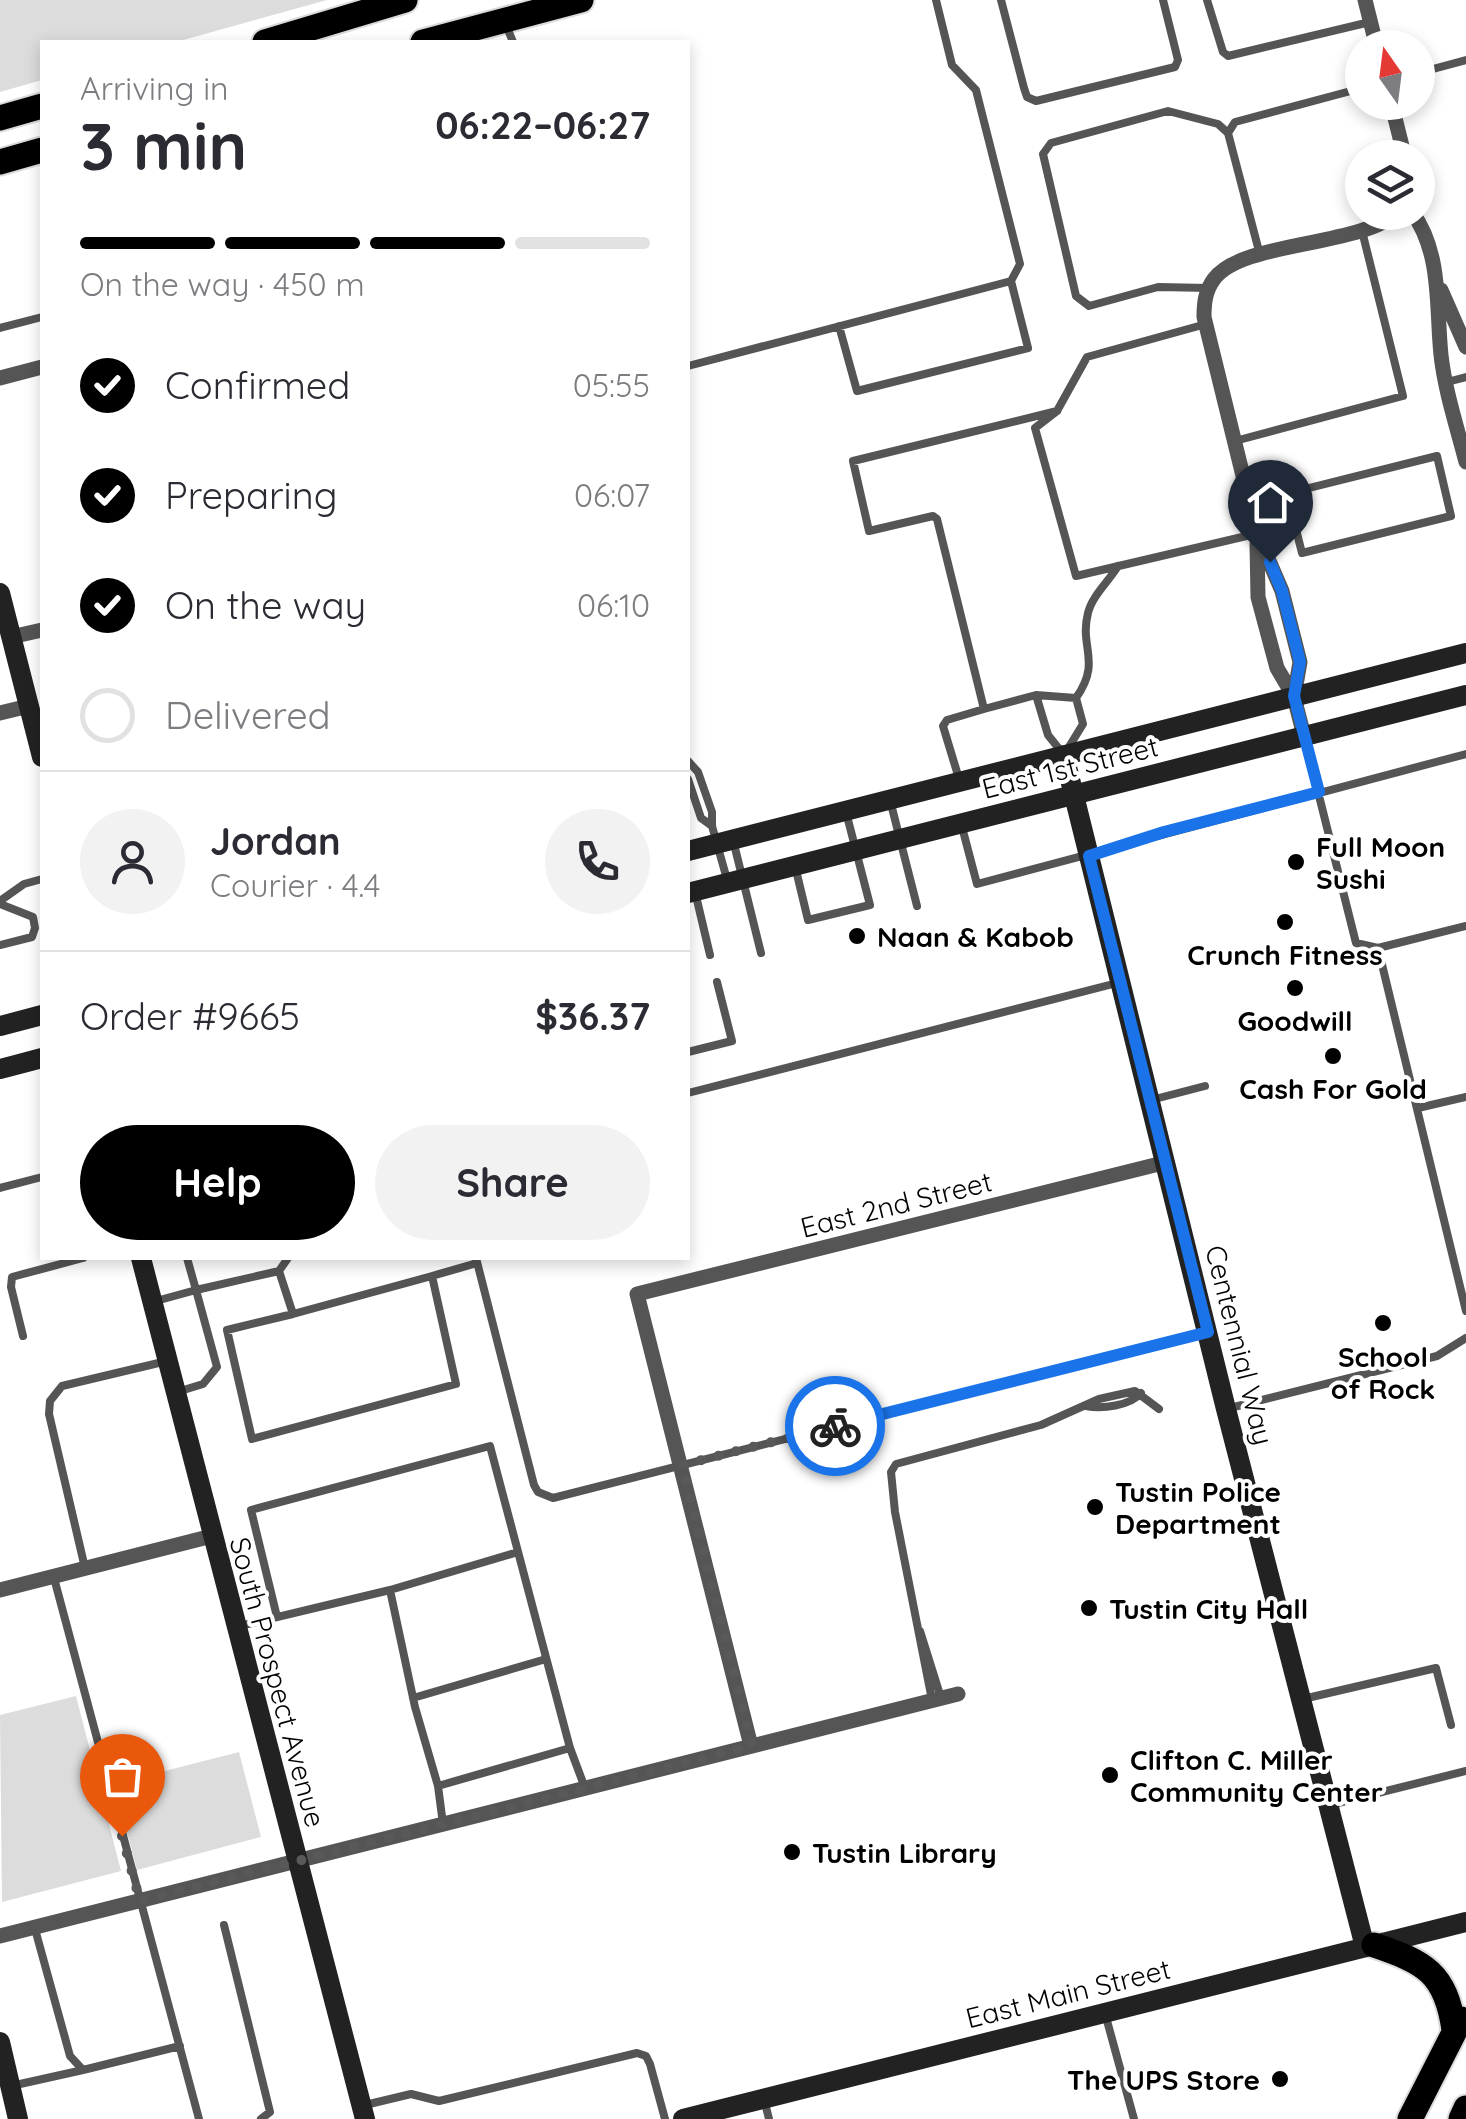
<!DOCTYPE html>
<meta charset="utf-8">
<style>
:root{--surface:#fff;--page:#f2f2f3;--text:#2b2b33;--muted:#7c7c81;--line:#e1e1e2;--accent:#000}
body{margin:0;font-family:Quicksand,sans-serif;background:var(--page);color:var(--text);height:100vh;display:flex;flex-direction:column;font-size:38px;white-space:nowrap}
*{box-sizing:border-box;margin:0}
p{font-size:32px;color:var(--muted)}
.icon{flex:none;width:55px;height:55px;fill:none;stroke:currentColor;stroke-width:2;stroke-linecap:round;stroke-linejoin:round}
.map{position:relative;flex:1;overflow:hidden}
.panel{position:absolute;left:40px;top:40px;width:650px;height:1220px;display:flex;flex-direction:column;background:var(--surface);border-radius:0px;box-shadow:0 5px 15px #0003}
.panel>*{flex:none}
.needle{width:65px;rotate:346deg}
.controls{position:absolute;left:1345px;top:30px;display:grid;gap:20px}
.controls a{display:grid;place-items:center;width:90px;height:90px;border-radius:50%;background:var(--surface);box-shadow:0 5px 15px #0003;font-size:50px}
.pin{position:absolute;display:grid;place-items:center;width:85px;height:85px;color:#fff;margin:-102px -42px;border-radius:50% 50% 50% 0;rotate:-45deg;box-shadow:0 0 10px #0007}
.pin .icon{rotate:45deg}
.courier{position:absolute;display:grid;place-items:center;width:100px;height:100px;margin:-50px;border:8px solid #1a73e8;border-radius:50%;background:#fff;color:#222;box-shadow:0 2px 12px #0007}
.overview em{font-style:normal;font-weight:700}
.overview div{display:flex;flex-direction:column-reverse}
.overview{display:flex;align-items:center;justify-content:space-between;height:170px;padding:0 40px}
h1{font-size:65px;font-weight:700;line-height:75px}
.bar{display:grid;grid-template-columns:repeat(4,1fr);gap:15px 10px;align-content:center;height:120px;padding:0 40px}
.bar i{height:12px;border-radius:8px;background:var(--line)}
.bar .active{background:var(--accent)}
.bar p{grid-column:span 4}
.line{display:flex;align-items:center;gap:25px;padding:0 40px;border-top:2px solid var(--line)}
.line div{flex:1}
.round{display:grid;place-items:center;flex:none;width:105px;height:105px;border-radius:52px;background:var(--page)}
ol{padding:0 40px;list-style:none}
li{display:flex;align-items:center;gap:30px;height:110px}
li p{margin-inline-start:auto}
li .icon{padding:10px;border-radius:50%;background:var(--accent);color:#fff;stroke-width:4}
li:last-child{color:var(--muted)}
li i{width:55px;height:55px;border:5px solid var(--line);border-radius:50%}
.cta{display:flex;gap:20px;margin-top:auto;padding:20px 40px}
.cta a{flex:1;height:115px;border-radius:60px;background:var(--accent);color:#fff;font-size:40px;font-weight:700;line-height:115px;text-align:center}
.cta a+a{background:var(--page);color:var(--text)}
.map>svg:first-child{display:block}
.green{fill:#dcdcdc}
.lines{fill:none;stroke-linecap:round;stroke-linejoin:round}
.primary-casing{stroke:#dbdbdb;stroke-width:29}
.lane{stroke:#555;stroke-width:8}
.street{stroke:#555;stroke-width:15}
.secondary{stroke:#222;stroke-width:20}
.primary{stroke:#000;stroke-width:25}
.done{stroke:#595959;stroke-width:10;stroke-dasharray:0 18}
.route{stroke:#1a73e8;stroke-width:12}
.poi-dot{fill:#000;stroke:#fff;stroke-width:4}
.labels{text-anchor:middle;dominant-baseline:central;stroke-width:8;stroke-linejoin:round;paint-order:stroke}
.street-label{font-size:28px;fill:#000;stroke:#fff}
.poi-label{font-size:28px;font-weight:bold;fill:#000;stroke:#fff;text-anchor:start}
</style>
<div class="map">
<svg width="1466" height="2119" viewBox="0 0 1466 2119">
<rect width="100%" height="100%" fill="#fff"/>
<path class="green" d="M0,0H327L176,42H42V80L0,92Z
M76,1696L121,1871L2,1902L0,1715Z
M239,1752L261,1837L137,1870L114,1784Z"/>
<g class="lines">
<defs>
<path id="primary" d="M265,42L405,0
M423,42L581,0
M0,118L42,106
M0,162L42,150
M1374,1945C1424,1962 1446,1972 1454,2030
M1410,2119L1461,2019
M1461,2119L1466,2108"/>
</defs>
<use href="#primary" class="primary-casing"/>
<path class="lane" d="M1001,0L1024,88L1027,97L1036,101L1175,67L1178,60L1163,0
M1207,0L1223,52L1228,56L1370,22
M506,25L513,42
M1418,73L1466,60
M1228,133L1235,122L1362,88
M1209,288L1158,287L1089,306L1076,296L1043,154L1051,143L1168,111L1218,124L1228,133L1260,255
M1206,324L1087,357L1057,411L1035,428L1076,576L1255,534
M839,326L857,391L1028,348L1011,281
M0,328L42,317
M688,366L1011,281L1020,264L976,90L952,65L936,0
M1447,382L1466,377
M1235,441L1403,396L1362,231
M1249,503L1437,456L1451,516L1302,553L1287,494
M1036,695L1048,735L1064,755L1083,724L1076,698L1036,695L984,709L937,519L933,516L869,531L853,461L1057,411
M1076,698C1102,661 1079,648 1088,613C1092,596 1109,581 1118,566
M1305,740L1356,943L1378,948L1466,1311
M688,761L698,772L712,812V826L728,883
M688,779L701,818L712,826
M960,782L943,726L947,720L984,709
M891,804L917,906
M962,827L977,884L1466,754
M734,844L761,953
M795,866L808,920L870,905L846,812
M696,896L710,955
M0,901L24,884L42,879
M0,904L33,917L35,928L32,937L0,945
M1378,948L1466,926
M688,1052L732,1041L717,982
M688,1093L1117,983
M1151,1100L1205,1086
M1418,1108L1466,1097
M0,1188L42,1177
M476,1258L534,1485L538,1492L553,1498L1203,1333
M279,1271L293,1314L227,1330L252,1439L456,1384L432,1276L477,1263
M156,1301L196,1290L187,1258
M293,1314L432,1276
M23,1336L11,1287L12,1277L83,1258
M177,1392L203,1384L217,1367L196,1290L279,1271L288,1258
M1086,1406C1102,1409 1130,1406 1141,1393
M1226,1409L1437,1356L1466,1338
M85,1568L49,1414L50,1401L62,1386L167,1361
M54,1578L199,2119
M390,1590L518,1552
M240,1626L390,1590L415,1707L438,1786L570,1748L490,1446L251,1510L277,1617
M920,1631L941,1698
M413,1698L546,1659
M1303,1699L1436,1668L1451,1725
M932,1700L895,1512L891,1472L896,1464L1041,1425L1099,1399L1135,1391L1159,1409
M570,1748L585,1788
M438,1786L443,1824
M1330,1805L1466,1771
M224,1925L270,2112L261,2119
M35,1929L70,2056L83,2070L180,2046
M1106,2017L1134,2119
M11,2086L83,2070
M764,2099L769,2119
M365,2105L411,2094L439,2101L637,2053L646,2056L650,2064L665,2119"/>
<path class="street" d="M1365,0L1377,48
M1391,102L1405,158
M1412,212C1442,253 1436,307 1441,355C1445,391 1457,427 1466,462
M1441,290L1466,347
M0,378L42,367
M1257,544L1258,597L1277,668L1294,697L1304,736
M11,637L42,630
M1294,697L1300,662L1282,591L1257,533L1204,317C1204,304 1205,291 1214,279C1242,241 1359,247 1399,212
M0,713L29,706
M0,1590L212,1536
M751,1746L637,1294L1167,1162
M0,1936L958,1694"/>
<path class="secondary" d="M0,593L42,757
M1064,755L1226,1409L1365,1947
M688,851L1466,653
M688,893L1466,695
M0,1026L42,1015
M0,1069L42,1058
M141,1258L365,2119
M0,2042L18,2119
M683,2119L1466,1922"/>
<use href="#primary" class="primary"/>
</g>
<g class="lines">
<path class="done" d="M122,1836L140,1901L752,1746L682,1465L835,1426"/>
<path class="route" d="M835,1426L1208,1332L1089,856L1164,832L1319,792L1294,696L1300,662L1282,591L1270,562"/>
</g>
<g class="poi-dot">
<circle cx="1296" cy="862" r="10"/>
<circle cx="1285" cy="922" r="10"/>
<circle cx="857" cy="936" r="10"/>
<circle cx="1295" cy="988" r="10"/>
<circle cx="1333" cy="1056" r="10"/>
<circle cx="1383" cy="1323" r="10"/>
<circle cx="1095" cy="1507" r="10"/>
<circle cx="1089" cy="1608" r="10"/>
<circle cx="1110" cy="1775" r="10"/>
<circle cx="792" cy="1852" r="10"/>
<circle cx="1280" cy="2079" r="10"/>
</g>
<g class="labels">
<g class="street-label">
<text transform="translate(1070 767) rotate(-14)">East 1st Street</text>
<text transform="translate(896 1204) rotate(-14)">East 2nd Street</text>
<text transform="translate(1240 1345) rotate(76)">Centennial Way</text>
<text transform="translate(278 1682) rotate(75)">South Prospect Avenue</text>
<text transform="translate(1068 1993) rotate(-14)">East Main Street</text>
</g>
<g class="poi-label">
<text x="1316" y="846">Full Moon<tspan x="1316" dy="32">Sushi</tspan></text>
<text x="877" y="936">Naan &amp; Kabob</text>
<text x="1285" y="954" text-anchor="middle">Crunch Fitness</text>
<text x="1295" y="1020" text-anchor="middle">Goodwill</text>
<text x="1333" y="1088" text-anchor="middle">Cash For Gold</text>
<text x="1383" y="1356" text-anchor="middle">School<tspan x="1383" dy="32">of Rock</tspan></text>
<text x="1115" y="1491">Tustin Police<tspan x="1115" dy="32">Department</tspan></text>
<text x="1109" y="1608">Tustin City Hall</text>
<text x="1130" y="1759">Clifton C. Miller<tspan x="1130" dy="32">Community Center</tspan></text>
<text x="812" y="1852">Tustin Library</text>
<text x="1260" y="2079" text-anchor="end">The UPS Store</text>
</g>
</g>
</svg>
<div class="controls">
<a><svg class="needle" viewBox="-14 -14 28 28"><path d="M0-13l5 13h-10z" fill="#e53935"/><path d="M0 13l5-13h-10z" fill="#7c7c81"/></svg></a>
<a><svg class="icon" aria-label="layers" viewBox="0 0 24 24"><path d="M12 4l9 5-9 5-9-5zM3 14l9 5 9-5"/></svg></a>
</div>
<div class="pin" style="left:122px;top:1836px;background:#ea580c"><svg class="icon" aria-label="bag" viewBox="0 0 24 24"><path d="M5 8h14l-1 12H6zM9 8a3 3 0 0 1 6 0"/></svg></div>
<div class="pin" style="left:1270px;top:562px;background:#1f2937"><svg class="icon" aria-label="home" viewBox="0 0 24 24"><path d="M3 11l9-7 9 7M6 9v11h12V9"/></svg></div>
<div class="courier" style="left:835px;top:1426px"><svg class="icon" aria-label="bike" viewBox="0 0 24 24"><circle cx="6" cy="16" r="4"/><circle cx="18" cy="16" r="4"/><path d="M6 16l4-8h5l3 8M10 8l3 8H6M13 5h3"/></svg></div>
<section class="panel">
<div class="overview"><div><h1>3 min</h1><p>Arriving in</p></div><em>06:22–06:27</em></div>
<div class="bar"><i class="active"></i><i class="active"></i><i class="active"></i><i></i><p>On the way · 450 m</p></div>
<ol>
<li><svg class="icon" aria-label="check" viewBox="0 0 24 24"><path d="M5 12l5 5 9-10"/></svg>Confirmed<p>05:55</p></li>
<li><svg class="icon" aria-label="check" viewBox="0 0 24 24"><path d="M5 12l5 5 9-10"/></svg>Preparing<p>06:07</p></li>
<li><svg class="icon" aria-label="check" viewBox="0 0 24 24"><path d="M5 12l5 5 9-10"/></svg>On the way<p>06:10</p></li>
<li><i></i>Delivered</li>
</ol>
<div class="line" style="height:180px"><a class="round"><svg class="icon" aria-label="person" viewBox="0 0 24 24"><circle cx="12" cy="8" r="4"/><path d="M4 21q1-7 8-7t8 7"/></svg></a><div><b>Jordan</b><p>Courier · 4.4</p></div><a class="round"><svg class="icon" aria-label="phone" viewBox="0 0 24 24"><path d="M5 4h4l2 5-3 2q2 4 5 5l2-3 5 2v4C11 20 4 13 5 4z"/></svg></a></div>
<div class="line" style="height:130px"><div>Order #9665</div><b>$36.37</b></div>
<div class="cta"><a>Help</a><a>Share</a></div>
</section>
</div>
